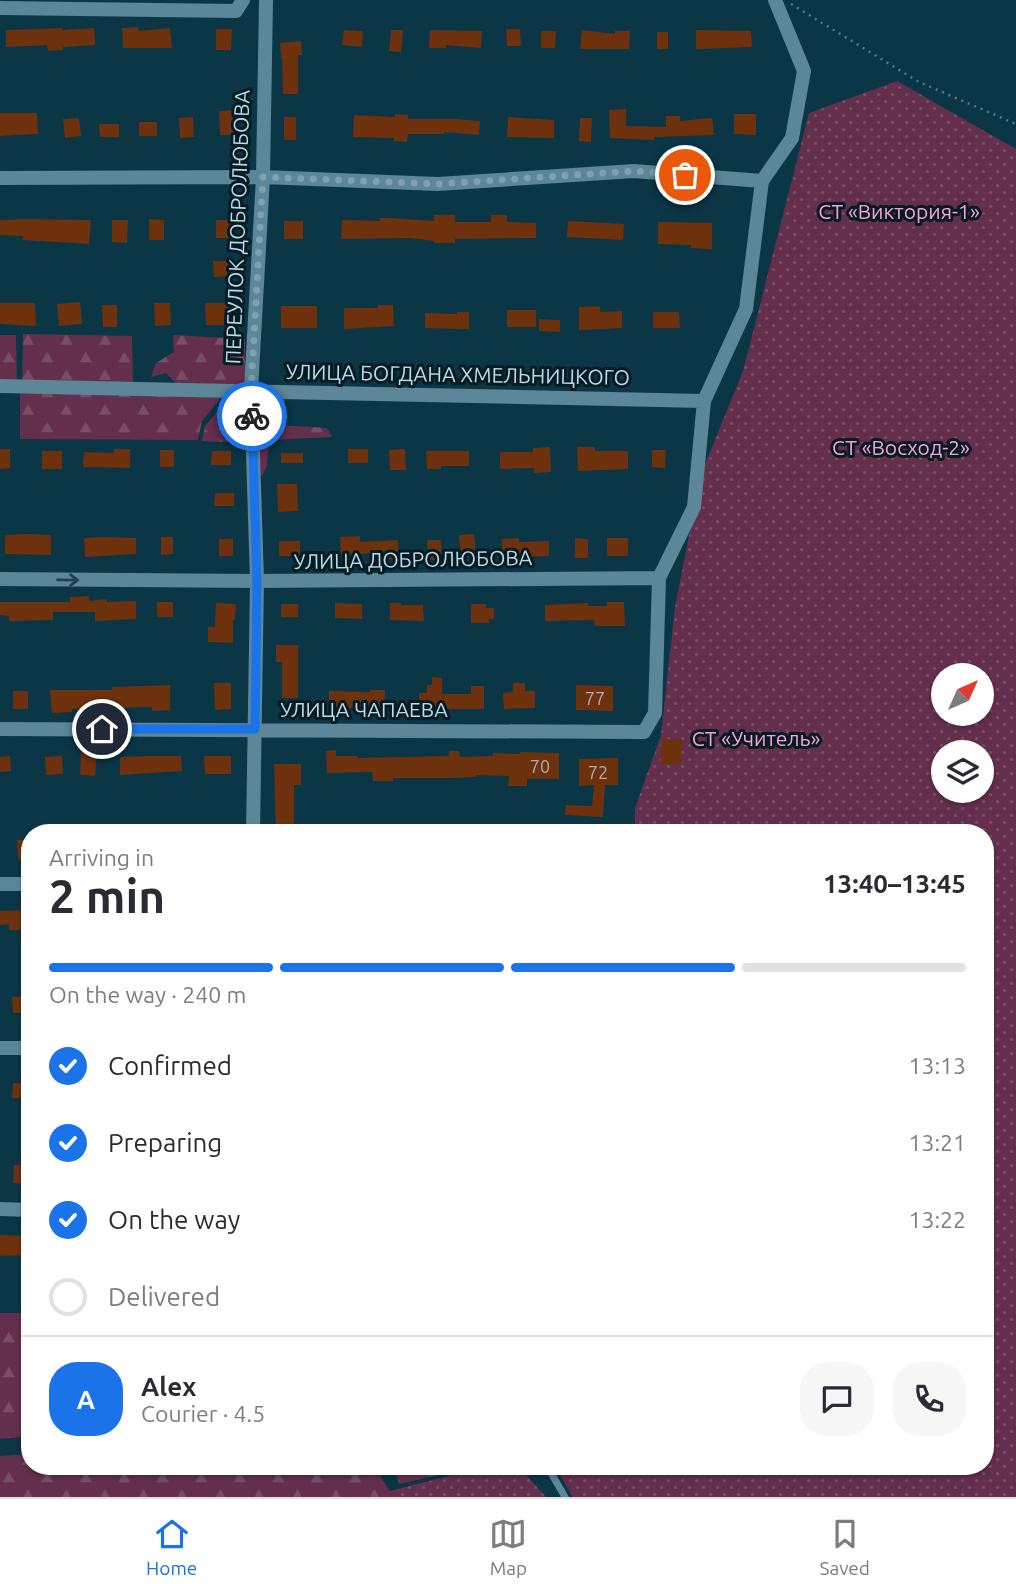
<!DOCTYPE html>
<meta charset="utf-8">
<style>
:root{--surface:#fff;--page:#f7f7f7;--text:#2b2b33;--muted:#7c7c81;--line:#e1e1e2;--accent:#1a73e8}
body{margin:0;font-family:Ubuntu,sans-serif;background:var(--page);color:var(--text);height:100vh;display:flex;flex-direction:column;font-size:26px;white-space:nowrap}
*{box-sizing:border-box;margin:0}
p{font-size:23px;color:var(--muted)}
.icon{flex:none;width:38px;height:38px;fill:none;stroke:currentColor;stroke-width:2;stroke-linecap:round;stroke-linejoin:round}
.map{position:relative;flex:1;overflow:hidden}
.drawer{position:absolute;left:21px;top:824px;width:973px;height:651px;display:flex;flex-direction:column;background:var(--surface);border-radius:28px;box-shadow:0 2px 5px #0004}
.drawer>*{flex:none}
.needle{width:46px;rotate:45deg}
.buttons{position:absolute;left:931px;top:663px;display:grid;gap:14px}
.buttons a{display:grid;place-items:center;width:63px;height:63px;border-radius:50%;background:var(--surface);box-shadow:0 2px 5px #0004;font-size:35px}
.pin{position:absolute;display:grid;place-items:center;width:60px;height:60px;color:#fff;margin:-30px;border:4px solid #fff;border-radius:50%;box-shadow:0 2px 7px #0007}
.courier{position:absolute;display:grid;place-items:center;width:70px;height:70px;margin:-35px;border:5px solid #1a73e8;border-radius:50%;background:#fff;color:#222;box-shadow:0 2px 9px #0007}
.headline em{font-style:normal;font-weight:700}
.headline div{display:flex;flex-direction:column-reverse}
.headline{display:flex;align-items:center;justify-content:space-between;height:119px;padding:0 28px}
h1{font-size:46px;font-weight:700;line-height:52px}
.bar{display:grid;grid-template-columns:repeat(4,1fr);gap:10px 7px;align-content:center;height:84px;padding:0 28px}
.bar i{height:9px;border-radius:5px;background:var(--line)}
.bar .selected{background:var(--accent)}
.bar p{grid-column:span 4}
.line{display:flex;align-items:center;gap:18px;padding:0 28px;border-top:2px solid var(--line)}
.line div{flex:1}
.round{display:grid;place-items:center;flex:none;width:74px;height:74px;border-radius:28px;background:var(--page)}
ol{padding:0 28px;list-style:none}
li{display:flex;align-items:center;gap:21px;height:77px}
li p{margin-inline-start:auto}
li .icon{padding:7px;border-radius:50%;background:var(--accent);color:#fff;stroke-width:4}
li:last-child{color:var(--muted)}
li i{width:38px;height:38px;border:4px solid var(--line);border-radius:50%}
.tabs{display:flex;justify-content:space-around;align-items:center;height:98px;border-top:2px solid var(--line);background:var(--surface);font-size:19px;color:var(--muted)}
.tabs a{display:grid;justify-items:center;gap:4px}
.tabs .selected{color:var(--accent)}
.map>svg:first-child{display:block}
.grass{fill:url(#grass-dots);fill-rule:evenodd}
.forest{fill:url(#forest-firs)}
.building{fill:#6e310d}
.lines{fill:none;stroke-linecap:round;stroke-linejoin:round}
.path{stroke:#547987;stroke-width:2.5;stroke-dasharray:2 5;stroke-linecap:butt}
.service{stroke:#5b8799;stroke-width:7}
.minor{stroke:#5b8799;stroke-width:14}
.oneway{stroke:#23414e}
.done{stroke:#7fa0ad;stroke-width:7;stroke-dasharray:0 12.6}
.route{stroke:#1a73e8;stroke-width:9}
.labels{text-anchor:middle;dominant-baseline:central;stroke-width:6;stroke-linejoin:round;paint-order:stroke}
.number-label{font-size:18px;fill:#aaafaf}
.park-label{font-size:21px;fill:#fba1d1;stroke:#051c25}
.street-label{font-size:21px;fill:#bed9e5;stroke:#051c25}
</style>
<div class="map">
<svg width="1016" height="1497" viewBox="0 0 1016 1497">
<defs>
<pattern id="grass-dots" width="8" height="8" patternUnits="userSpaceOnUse" patternTransform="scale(1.75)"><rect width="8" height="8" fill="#642f4d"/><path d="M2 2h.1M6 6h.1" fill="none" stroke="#784d66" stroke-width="1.8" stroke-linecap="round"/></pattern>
<pattern id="forest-firs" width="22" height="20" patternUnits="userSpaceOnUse" patternTransform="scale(1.75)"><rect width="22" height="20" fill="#642f4d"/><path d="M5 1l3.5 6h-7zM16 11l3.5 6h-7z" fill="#784d66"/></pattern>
</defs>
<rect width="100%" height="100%" fill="#0a3646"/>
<path class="grass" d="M897,81L1016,149V1497H573L555,1467L985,1466V833H635V808L661,735L675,607L701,474L743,371L809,113ZM943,676H982V714H943ZM943,752H982V791H943Z
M488,1466L519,1467L546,1497H366Z"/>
<path class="forest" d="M23,334L132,336L133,384L22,383Z
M0,335H16L17,382H0Z
M173,335L245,339V385H178L166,373L151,377L156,363L174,352Z
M20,390L221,398L202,421L198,440L20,439Z
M255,394L286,397L278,425L327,428L332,437L269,440L267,466L262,476L256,472Z
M228,399L239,400L245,411V443L202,441L205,426Z
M0,1313H30V1436L0,1439Z
M30,1454V1466L375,1467L393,1497H0V1456Z
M395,1466H473V1467L399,1484Z"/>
<path class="building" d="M138,27L139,31L170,28L172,48H123L122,28Z
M62,28V30L94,28L95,45L63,47V50L48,51L47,45L6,47V30Z
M216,29H232L231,50H216Z
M506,29H520L521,46H507Z
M344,30L363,31L362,47L342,45Z
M391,30H403L401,52L389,51Z
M430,30L482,31L481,48L446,45V48H429Z
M582,30L615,34V31H630L629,49H580Z
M696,30L751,31L752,47L696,49Z
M541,31H556L555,48H541Z
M657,32H668V49H657Z
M301,41L302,55H298V94H283L282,57H281L280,43Z
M626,109V126L666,127V116H680V121L712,118L714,135L654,137V140L610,138L609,110Z
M233,110L235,135H220L219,111Z
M0,113H37L38,134L0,136Z
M395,114L408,115V119H456L480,121L479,135L444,132V134H408L407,142L394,141V138L353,137L354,115L395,117Z
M734,114H756V135L734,134Z
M193,117L194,137L180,138L179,118Z
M284,117H296V140H284Z
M508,117L554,120V138L507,137Z
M79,118L81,136L65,138L63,119Z
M580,118H592L591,142L579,141Z
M139,122H157V136H139Z
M99,124H119V137H100Z
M434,215H455V222H491V215H507V222L536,223V238L455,239V243H434V241L411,238L341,239L342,220L380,221V218H390L434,221Z
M24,219L91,220L89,244L23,240V236L0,235V220Z
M149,219L164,220V240H149Z
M112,220H128L127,243L112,242Z
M216,220H232V238H216Z
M284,221H303V239H284Z
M568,221L624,224L623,240L567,237Z
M658,222L712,223V249L691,248V245L658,244Z
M213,261H232L233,276L214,277Z
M80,302L82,324L59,326L57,304Z
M0,303H35L36,326L0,324Z
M154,303H170L171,325L155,326Z
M205,303H234V325H206Z
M102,305H117V327H103Z
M378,305H393L394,326L344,329V308H378Z
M281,306H317V328H281Z
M600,306V312L622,311V328L579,330V307Z
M507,310H536V327H507Z
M457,312H469V329L425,328V313L457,314Z
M653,312H679L680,328H653Z
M539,319L560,320V332L539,331Z
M550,447L551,472L534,473V468L500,469V452H533V448Z
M577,447H595V451H628V469L578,471Z
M0,449H10V468L0,469Z
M114,449H130V468L83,467L84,452L114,453Z
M348,449H368V463H348Z
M405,449L406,470H390L389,450Z
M160,450H174V467H160Z
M652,450H666L665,468L652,467Z
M42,451H62V469H42Z
M212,451H231V465H211Z
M426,451H469V466H441V469H427Z
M281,453H303V463H281Z
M277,484H297L298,511L278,512Z
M215,493H234V506H214Z
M27,534L51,535V555L5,554V535Z
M474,534L476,556L461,557L459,535Z
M360,536V542L398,540L399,559L378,560V553L341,555L340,537Z
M101,537L136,538V554L85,557L84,538Z
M161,537H173V554L161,555Z
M519,538V542L549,541V556L502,558V539Z
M575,538L588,539V558H575Z
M607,538H628V556H607Z
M219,539H233V556H219Z
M427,540H441L442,560H428Z
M279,541H300V556H279Z
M89,596V601L107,599V602L136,601V619L95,621V612H53V620L9,621V616L0,615V602H70V597Z
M157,602H173V617H157Z
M607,602H624L625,626H595L594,620L545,621V605L588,603V606H607Z
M216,603L236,604L235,620H233V643L208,642V627H215Z
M335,603L362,604V619L335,618Z
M390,603H401V605H423L424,621L390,620Z
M281,604H298V617H281Z
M471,604H486V608H494V619H489V623H471Z
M276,645H298V698H282V662H276Z
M432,677L442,678V694H471V686H484V709H442V713H419V693H427V685H432Z
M214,683H231V709L215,710Z
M513,683H525V691H535V708L504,709L503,693L513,692Z
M170,685V710L152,711V707L72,709V712L52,713L50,690H112V687Z
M576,685L613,686V711L576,710Z
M370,690H385L384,713L369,712V708H329V691L370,692Z
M13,691H28V709H13Z
M661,739H682L681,764H661Z
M336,750V756H357L358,758L449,756V751H459L460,757L493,756V753L520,754V752L559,753V779H527V786H508L509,776L476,775V777L451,778H393V781H373L372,772L327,773L326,751Z
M81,752H97L95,776L80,775Z
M10,756L11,771L0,772V757Z
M62,756L63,774L46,775L45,757Z
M148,756H181L182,771L120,775V757Z
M204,756H231V774H205Z
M618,758V785H605L603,817L565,815L566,805L592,806L594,785L579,786V759Z
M274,764H301V785H294V833H276Z
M17,840H30V859L18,860Z
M29,910L30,930H9V924L0,925V911Z
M12,997H30V1013H13Z
M13,1083L30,1084V1098H12Z
M14,1165L30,1166V1184L13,1183Z
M0,1235L30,1236V1255L0,1256Z"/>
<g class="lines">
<path class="path" d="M791,4L919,82L1016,124"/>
<path class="service" d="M547,1466L565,1497"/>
<path class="minor" d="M0,8L236,11L243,0
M0,178L263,177L438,184L634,171L762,181
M0,386L704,401
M0,579L257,581L659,578
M0,729L644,732L655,713L659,578L694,507L704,401L746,309L762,181L792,138L804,71L775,0
M253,833L257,581L251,390L263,177L266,0
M0,884H30
M0,1048H30
M0,1209L30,1210"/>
</g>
<defs><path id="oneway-shaft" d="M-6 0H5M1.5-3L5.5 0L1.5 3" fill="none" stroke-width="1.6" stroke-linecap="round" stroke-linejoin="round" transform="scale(1.75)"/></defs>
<use class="oneway" href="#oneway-shaft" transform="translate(68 580) rotate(1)"/>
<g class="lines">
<path class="done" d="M252,416L251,390L263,177L438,184L634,171L685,175"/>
<path class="route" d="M102,729H255L257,582L252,416"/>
</g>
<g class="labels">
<g class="number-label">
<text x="595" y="698">77</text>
<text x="540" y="766">70</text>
<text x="598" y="772">72</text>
</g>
<g class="park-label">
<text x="899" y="211">СТ «Виктория-1»</text>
<text x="901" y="447">СТ «Восход-2»</text>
<text x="756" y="738">СТ «Учитель»</text>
</g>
<g class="street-label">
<text transform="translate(237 227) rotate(-88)">ПЕРЕУЛОК ДОБРОЛЮБОВА</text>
<text transform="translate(458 374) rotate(1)">УЛИЦА БОГДАНА ХМЕЛЬНИЦКОГО</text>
<text transform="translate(413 559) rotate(-1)">УЛИЦА ДОБРОЛЮБОВА</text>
<text x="364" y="709">УЛИЦА ЧАПАЕВА</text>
</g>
</g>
</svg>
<div class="buttons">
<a><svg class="needle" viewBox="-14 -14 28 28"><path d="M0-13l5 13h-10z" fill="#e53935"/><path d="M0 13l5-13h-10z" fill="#7c7c81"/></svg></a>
<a><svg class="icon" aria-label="layers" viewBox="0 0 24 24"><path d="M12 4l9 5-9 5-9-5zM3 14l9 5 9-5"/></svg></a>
</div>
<div class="pin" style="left:685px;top:175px;background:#ea580c"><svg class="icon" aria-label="bag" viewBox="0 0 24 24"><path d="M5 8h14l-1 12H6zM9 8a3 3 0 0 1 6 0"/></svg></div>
<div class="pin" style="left:102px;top:729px;background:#1f2937"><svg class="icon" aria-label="home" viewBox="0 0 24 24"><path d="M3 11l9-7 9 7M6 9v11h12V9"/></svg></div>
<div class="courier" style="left:252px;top:416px"><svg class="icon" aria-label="bike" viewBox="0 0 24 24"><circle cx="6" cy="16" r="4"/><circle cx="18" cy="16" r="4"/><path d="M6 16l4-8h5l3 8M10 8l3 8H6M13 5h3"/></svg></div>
<section class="drawer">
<div class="headline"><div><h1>2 min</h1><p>Arriving in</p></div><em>13:40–13:45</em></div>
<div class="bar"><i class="selected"></i><i class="selected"></i><i class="selected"></i><i></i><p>On the way · 240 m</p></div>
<ol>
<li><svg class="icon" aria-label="check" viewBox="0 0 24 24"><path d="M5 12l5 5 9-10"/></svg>Confirmed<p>13:13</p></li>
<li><svg class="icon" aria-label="check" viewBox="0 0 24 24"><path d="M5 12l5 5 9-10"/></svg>Preparing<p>13:21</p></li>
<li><svg class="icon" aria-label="check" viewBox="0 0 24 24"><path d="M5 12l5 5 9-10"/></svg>On the way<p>13:22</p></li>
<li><i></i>Delivered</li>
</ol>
<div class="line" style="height:126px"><b class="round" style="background:var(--accent);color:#fff">A</b><div><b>Alex</b><p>Courier · 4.5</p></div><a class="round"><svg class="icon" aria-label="chat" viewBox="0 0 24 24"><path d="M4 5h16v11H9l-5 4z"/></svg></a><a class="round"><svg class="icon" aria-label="phone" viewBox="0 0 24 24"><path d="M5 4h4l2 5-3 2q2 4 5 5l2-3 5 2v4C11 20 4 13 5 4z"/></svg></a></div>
</section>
</div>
<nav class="tabs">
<a class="selected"><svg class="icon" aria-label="home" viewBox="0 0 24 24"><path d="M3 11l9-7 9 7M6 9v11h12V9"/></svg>Home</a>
<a><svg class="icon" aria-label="map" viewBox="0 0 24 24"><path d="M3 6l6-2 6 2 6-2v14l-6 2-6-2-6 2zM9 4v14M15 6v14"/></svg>Map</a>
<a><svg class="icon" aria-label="saved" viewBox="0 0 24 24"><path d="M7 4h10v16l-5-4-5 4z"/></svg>Saved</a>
</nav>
